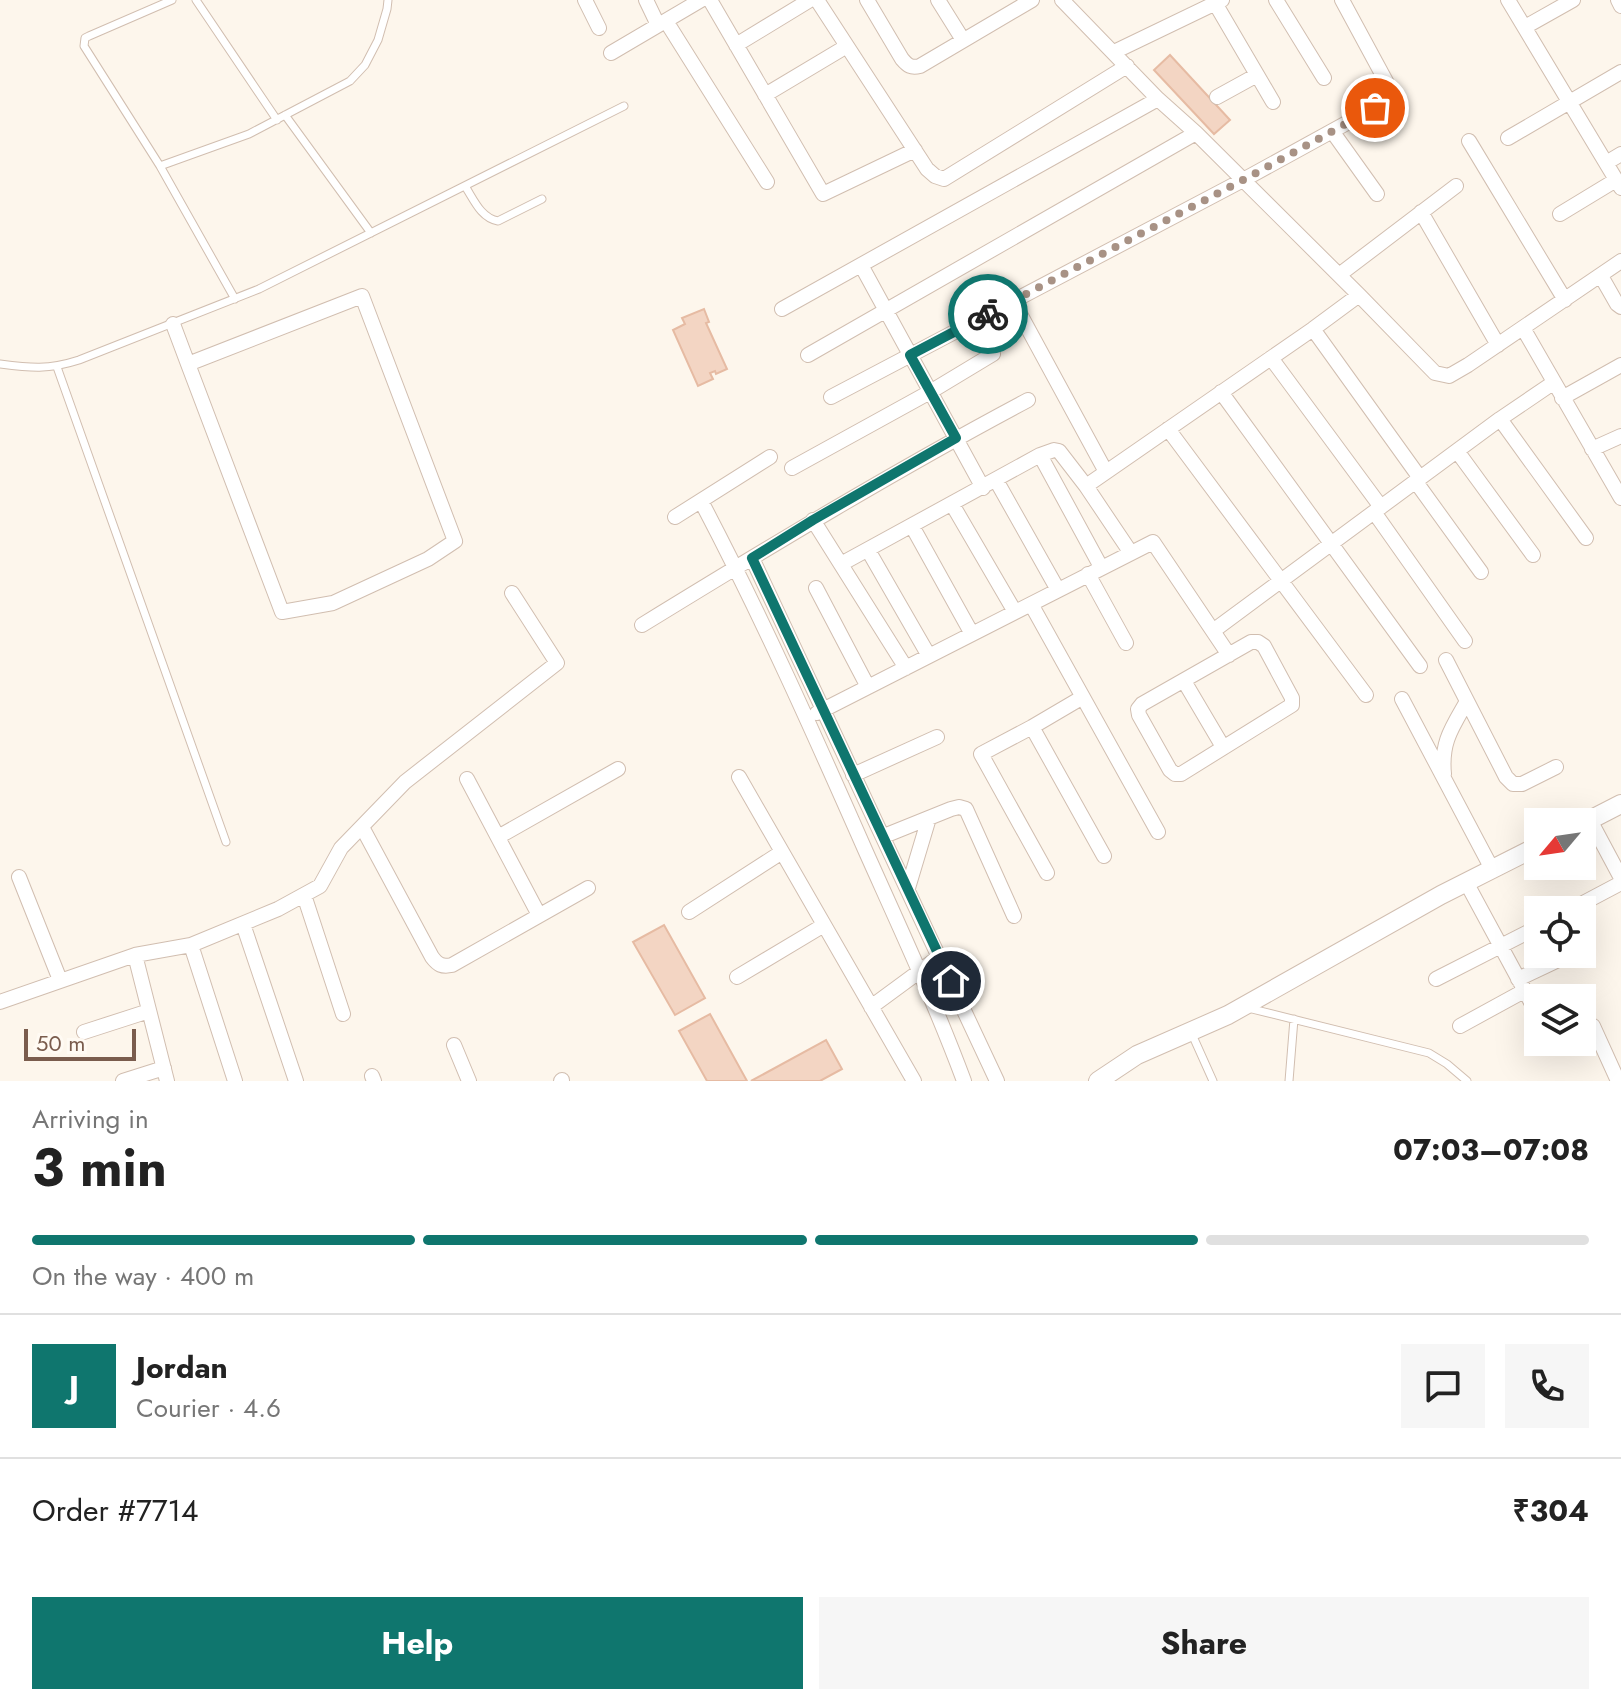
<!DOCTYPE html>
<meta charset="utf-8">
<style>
:root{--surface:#fff;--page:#f6f6f6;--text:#222;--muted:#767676;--line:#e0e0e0;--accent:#0f766e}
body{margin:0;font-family:Jost,sans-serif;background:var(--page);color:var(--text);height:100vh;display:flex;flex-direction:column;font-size:30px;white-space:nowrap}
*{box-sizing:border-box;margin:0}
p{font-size:26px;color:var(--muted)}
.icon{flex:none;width:44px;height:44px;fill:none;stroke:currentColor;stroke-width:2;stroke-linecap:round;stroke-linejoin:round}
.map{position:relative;height:1081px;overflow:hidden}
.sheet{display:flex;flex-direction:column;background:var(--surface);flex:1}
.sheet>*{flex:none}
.needle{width:52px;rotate:241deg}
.fabs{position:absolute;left:1524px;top:808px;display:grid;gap:16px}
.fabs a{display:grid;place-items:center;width:72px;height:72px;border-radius:0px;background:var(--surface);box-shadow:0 8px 32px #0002;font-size:40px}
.scale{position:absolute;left:24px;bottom:20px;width:112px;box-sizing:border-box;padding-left:8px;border:4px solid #7a5c4d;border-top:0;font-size:22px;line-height:28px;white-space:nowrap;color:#7a5c4d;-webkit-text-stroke:6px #fffaf3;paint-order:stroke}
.pin{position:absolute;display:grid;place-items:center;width:68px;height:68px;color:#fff;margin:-34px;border:4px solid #fff;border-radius:50%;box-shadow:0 2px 8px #0007}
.courier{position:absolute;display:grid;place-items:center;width:80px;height:80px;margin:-40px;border:6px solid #0f766e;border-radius:50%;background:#fff;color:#222;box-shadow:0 2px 10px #0007}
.overview em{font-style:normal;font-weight:700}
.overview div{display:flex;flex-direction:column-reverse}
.overview{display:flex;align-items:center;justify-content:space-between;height:136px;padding:0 32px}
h1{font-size:52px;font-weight:700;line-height:60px}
.bar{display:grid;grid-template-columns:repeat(4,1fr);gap:12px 8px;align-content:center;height:96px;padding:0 32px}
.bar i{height:10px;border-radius:6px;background:var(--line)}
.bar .current{background:var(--accent)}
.bar p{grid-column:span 4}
.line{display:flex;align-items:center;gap:20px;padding:0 32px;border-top:2px solid var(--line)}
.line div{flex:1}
.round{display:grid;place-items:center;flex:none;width:84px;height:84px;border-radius:0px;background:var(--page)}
.primary-button{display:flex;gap:16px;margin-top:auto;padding:16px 32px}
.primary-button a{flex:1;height:92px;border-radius:0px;background:var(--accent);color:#fff;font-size:32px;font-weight:700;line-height:92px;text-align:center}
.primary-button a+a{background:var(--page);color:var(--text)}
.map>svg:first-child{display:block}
.building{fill:#f3d5c3;stroke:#e6bba3;stroke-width:2}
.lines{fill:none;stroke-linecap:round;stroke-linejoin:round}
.service-casing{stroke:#d1beb0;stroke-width:9}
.minor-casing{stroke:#d1beb0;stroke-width:16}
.tertiary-casing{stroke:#d1beb0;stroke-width:20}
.service{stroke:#fff;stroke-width:7}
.minor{stroke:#fff;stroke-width:14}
.tertiary{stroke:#fff;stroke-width:18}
.done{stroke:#a89285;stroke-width:8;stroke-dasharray:0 14.4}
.route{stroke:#0f766e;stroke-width:10}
</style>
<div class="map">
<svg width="1621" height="1081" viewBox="0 0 1621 1081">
<rect width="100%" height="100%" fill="#fdf6ec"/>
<path class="building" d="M1170,55L1230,120L1214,134L1154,70Z
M704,309L709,322L706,323L727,369L716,374L715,371L710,373L713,379L698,386L673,330L685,324L682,318Z
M664,925L705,998L675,1015L633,942Z
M710,1014L747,1081H707L679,1031Z
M826,1040L842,1069L820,1081H751Z"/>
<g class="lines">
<defs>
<path id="service" d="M172,0L89,36L85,38L84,46L160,166L235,299
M196,0L277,120
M285,115L371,233
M160,166L249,134L350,81L365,65L378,40L387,9L388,0
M465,186C474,200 481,218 498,221L542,199
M0,364C31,368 48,370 79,360L259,289L624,106
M57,367L226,842
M1248,1008L1429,1053L1447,1064L1467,1081
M1191,1032L1213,1081
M1289,1081L1294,1019"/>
<path id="minor" d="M585,0L599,28
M646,0L658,25
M710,0L823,194L915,150
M817,0L927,169L935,176L944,179L1127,66
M867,0L902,59C908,66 911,68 920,66L1032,0
M938,0L963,40
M1062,0L1158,99L1196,133L1359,295L1435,373L1449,376L1468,365L1621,261
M1276,0L1324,78
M1508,0L1621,188
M1618,0L1621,6
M1215,3L1273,102
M666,21L767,182
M1525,27L1573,0
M736,45L810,0
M1114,52L1222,0
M611,53L701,0
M765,95L847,46
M1217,97L1257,75
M1332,131L1377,194
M1508,138L1621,72
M1469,141L1565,300
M1606,163L1621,154
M1421,212L1498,345
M1560,214L1616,180
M861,265L983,488
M1339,275L1456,186
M1601,276L1617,304L1621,307
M1013,301L1106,472
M782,309L1158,99
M173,324L188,364L282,612L333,603L428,559L455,541L362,296L188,364
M1523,328L1621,498
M1313,329L1420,478
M808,355L1196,133
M1271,358L1381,507
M1221,392L1420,666
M831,397L1243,180L1385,102L1388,85L1342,0
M1562,398L1621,365
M1500,419L1586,538
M1168,429L1366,695
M1592,449L1621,436
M1457,451L1533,555
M1040,455L1101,567
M792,468L930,392L993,354
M996,480L1058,590
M1416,482L1481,572
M1086,486L1313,329L1359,295
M701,501C761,615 814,734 866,852C900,928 935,1003 964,1081
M952,504L1015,612
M1374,512L1465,641
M675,517L770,457
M813,520L906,668
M912,526L972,634
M868,550L929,656
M752,558L997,1081
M841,564L1040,455L1054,450L1059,451L1086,486L1131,553
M1088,574L1126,643
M816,588L868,687
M1031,604L1158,832
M642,625C769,547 896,470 1028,400
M1213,631L1500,419L1553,383
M1251,642H1258L1264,646L1292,698V705L1181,774H1175L1170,770L1139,715L1138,709L1142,704Z
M1446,660L1506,777L1513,784H1522L1556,767
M1184,681L1223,747
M1402,699L1492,869
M817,713L1153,542L1229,655
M1032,727L1104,856
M1444,774C1441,743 1451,729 1466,703
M853,775L937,737
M739,777L914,1081
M467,779L539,915
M1590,820L1621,878
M362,827L432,957C438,965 442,967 452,965L588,888
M884,836L951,809L959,807L966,809L1014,916
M498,837L618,769
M1047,873L981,754L1032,727L1083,697
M19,877L60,980
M1466,882L1538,1015
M908,888L929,818
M304,895L343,1014
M1570,910L1621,883
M689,912L782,852
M243,924L296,1081
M191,945L235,1081
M135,955L167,1081
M737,977L824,925
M1436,979L1538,927
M1518,979L1571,954
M0,1002L135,955L191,945L278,909L320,886L341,848L405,782L557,663L512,593
M871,1007L939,957
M1582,1020L1593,1026L1618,1081
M1460,1026L1524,991
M84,1032L149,1011
M454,1045L469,1081
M372,1076L374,1081
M123,1081L164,1068
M561,1081L562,1080"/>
<path id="tertiary" d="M1582,824L1621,804
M1098,1081L1137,1055L1228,1015L1441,895L1538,846"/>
</defs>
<use href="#service" class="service-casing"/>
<use href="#minor" class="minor-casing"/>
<use href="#tertiary" class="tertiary-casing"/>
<use href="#service" class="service"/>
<use href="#minor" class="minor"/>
<use href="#tertiary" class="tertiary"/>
</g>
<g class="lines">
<path class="done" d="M988,314L1243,180L1375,108"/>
<path class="route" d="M951,981L752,558L813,520L956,438L910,355L988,314"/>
</g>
</svg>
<div class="fabs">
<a><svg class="needle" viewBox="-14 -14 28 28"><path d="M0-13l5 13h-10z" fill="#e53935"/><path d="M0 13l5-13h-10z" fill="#767676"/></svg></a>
<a><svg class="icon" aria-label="locate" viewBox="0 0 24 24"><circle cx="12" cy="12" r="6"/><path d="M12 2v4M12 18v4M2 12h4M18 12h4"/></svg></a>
<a><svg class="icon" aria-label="layers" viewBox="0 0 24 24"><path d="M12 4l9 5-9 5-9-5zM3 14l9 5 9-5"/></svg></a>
</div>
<div class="scale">50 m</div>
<div class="pin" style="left:1375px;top:108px;background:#ea580c"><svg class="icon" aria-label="bag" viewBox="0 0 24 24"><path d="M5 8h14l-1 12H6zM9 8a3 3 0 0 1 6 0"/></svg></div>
<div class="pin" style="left:951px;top:981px;background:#1f2937"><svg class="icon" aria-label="home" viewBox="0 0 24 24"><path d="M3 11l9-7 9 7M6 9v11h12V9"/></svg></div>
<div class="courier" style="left:988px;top:314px"><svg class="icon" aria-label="bike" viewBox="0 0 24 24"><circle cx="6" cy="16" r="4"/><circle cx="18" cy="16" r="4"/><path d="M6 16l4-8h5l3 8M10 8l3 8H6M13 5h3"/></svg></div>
</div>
<section class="sheet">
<div class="overview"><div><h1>3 min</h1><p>Arriving in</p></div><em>07:03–07:08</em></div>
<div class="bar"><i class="current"></i><i class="current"></i><i class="current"></i><i></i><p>On the way · 400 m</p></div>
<div class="line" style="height:144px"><b class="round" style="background:var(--accent);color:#fff">J</b><div><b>Jordan</b><p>Courier · 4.6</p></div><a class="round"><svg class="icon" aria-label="chat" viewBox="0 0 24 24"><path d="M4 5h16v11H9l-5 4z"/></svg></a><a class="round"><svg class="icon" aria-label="phone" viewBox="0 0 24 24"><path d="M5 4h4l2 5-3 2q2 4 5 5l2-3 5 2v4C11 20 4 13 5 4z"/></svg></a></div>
<div class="line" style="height:104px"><div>Order #7714</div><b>₹304</b></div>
<div class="primary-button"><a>Help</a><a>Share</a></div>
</section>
